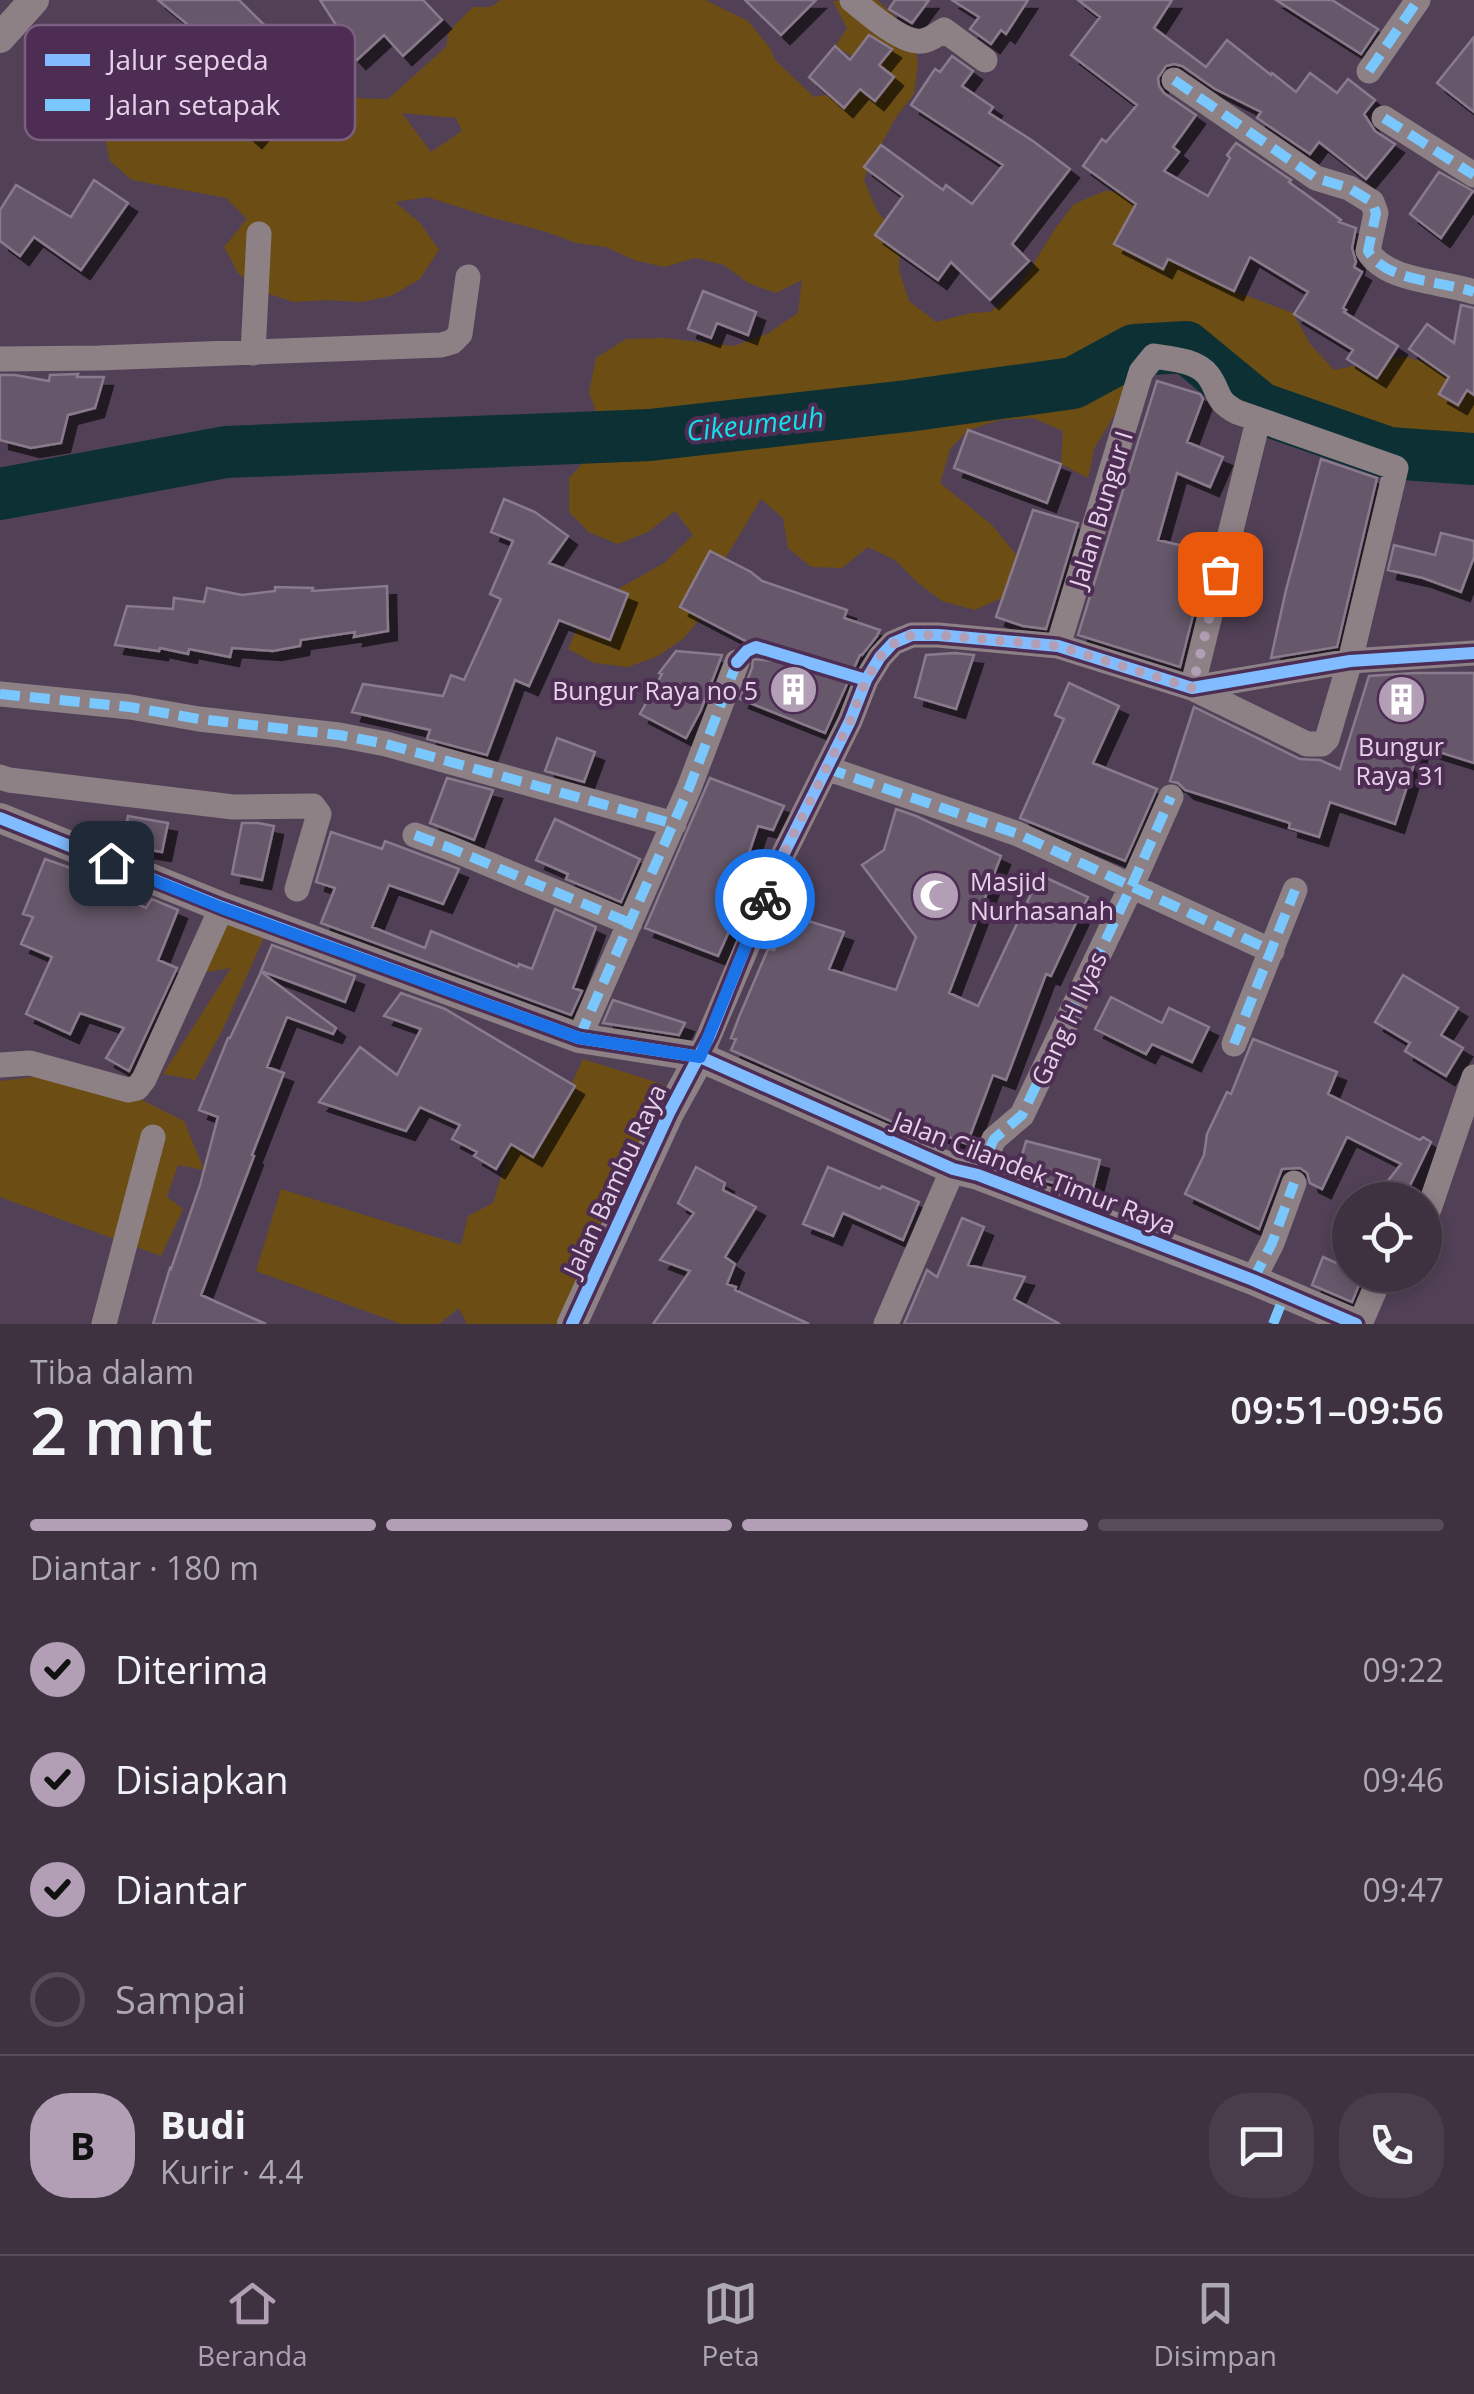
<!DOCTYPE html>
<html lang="id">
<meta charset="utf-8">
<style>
:root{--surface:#3e3140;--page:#493d4b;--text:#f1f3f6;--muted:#ada9b1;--line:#574c59;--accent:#b29fb6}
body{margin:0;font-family:"Open Sans",sans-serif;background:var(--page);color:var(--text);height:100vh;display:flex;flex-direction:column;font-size:38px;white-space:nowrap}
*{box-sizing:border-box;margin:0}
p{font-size:32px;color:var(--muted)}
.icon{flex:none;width:55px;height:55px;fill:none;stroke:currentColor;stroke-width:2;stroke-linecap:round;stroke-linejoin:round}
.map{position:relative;height:1324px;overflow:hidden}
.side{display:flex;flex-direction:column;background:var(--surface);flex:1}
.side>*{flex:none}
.tools{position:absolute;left:1332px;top:1182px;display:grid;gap:20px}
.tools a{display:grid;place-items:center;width:110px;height:110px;border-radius:50%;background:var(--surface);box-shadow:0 5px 15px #0003,0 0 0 2px var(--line);font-size:50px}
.pin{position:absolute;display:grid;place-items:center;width:85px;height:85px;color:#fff;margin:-42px;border-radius:20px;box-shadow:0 5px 15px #0006}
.courier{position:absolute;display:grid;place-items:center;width:100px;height:100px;margin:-50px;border:8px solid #1a73e8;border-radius:50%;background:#fff;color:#222;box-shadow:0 2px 12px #0007}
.headline em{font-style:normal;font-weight:600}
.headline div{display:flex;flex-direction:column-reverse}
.headline{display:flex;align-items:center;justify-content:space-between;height:170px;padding:0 30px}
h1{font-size:65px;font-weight:600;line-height:75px}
.bar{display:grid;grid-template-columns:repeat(4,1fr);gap:15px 10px;align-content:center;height:120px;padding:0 30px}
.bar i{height:12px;border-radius:8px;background:var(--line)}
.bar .current{background:var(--accent)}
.bar p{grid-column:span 4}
.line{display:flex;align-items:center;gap:25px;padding:0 30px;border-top:2px solid var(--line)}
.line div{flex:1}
.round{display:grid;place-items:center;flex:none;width:105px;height:105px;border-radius:40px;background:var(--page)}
ol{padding:0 30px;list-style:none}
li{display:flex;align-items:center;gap:30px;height:110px}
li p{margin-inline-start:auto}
li .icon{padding:10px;border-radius:50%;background:var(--accent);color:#111;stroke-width:4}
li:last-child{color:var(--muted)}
li i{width:55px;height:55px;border:5px solid var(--line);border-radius:50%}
.tab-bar{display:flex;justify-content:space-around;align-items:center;height:140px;border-top:2px solid var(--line);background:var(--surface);font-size:28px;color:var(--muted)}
.tab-bar a{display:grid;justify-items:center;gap:5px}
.tab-bar .current{color:var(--accent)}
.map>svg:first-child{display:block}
.green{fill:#6c4e14;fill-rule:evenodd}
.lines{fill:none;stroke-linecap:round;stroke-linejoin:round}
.river{stroke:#0c3034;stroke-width:52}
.building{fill:#66586a;stroke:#897a8c;stroke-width:2.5;filter:url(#shadow)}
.minor{stroke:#8d8186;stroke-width:25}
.tertiary{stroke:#8d8186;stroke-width:30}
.quiet{stroke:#7ac7fe;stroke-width:10;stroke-dasharray:20 10;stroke-linecap:butt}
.cycleway-casing{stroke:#4d2d53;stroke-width:19}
.cycleway{stroke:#80bcff;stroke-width:12}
.done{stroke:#b29fb6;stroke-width:10;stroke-dasharray:0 18}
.route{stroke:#1a73e8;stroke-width:12}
.labels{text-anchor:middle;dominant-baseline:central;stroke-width:8;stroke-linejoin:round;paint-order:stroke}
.street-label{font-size:25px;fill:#e5d2e9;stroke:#4d2d53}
.poi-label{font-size:25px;fill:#e5d2e9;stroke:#4d2d53;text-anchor:end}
.water-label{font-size:28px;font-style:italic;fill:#14dfea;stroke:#4d2d53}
.key{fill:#4d2d53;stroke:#7b5f80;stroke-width:2.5}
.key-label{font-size:28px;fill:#e5d2e9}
</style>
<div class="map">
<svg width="1474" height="1324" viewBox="0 0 1474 1324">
<defs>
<filter id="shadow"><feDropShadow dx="9" dy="9" stdDeviation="0" flood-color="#0009"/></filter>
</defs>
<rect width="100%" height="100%" fill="#524156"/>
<path class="green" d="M500,0H705L748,21L770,48L775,60L814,97L847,91L860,61L835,46L847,28L833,1L877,0L911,31L918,63L914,94L896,117L881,145L875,149L864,180L877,211L900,237L899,270L909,301L936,322L971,313L990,312L1017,290L1055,229L1074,204L1105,191L1143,192L1234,291L1293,313L1310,344L1334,370L1403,356L1437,366L1474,385V467L1447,477L1417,470L1391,448L1389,453L1260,415L1168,353L1117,410L1094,449L1088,478L1061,464L1063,431L1033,418L1000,420L968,430L950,449L940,483L992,525L1014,552L1032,584L975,610L942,601L917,582L895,560L868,547L842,568L811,567L788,548L783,518L761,499L711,582L704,614L684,638L658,656L628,667L594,663L568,649L582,617L606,596L664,563L693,535L675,511L648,532L618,544L590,533L569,512V478L592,453L599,421L589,392L596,358L626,339L664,338L734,346L767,334L798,313L802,280L776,293L748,283L724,265L695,258L664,267L634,260L606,247L576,243L547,232L490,217L427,197L395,202L420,223L439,250L420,279L391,296L361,302L325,300L294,302L263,292L238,273L224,247L247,219L226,198L132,180L110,161L103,129L114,93L152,85L187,98L221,94L257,98L284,118L320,119L352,98L388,99L446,47L449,31L473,7H491ZM402,113L456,118L462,131L431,152Z
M225,916L265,935L222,1031L195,1080L163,1074L231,968L200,973Z
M583,1059L665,1085L566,1324H467L459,1308L439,1324H401L256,1271L281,1189L461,1245L468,1216L493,1203L511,1144L533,1157L555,1120Z
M84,1071L184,1121L204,1170L178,1165L167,1197L183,1209L161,1256L0,1197V1081Z"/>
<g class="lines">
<path class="river" d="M0,494L226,452L650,435L907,406L1073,383L1134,350L1186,347L1260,408L1389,453L1474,459"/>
</g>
<path class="building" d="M158,0H239L311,71L253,139L185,79L216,48Z
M320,0H423L442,20L403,56L384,35L357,60L338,40L343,36Z
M745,0H816L781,35Z
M895,0H929L912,23L889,9Z
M952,0H1028L1006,34L1001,30L991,44L970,29L979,17Z
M1078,0H1172L1154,28L1206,67L1227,40L1271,75L1272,73L1296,92L1310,73L1337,93L1348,79L1375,100L1364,114L1375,131L1395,144L1366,179L1319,142L1310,154L1257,118L1261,112L1215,89L1182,66L1174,64L1166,66L1158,78L1159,86L1164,93L1196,115L1173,147L1179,152L1164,171L1208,196L1230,158L1227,155L1236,143L1291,180L1289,182L1341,220L1339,222L1356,228L1352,248L1356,262L1354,267L1362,272L1343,308L1346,310L1344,312L1398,346L1377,378L1347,359L1353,350L1294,314L1308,292L1250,257L1234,291L1168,259L1163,269L1114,244L1136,204L1083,166L1102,139L1106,142L1137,105L1071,55L1100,17Z
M1276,0H1332L1378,29L1361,54Z
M869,35L892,49L879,65L894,77L875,101L860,89L844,108L809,77L835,46L850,60Z
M1474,37V112L1437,83Z
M952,56L973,71L962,86L993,107L989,113L1033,141L1070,169L1012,244L1029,261L990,300L951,262L938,280L875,235L903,196L864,167L881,145L943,190L946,185L972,204L1003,165L911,105L935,69L940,72Z
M1439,172L1473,191L1441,238L1410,214Z
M94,180L128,203L81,270L34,237L20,256L0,241V210L16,185L71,217Z
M703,291L756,312L748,335L717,323L711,338L688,329Z
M1461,305L1474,308V395L1467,390L1458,405L1439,394L1449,377L1409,349L1427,324L1454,343Z
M78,374L77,377H104L95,408L68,415L61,443L31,448L0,440V375H15L49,381L50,375Z
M1157,381L1200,394L1203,399L1187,442L1223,457L1210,487L1177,473L1158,540L1209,552L1180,667L1078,635Z
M968,430L1061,464L1047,503L954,468Z
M1321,459L1377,478L1337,647L1271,658L1286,590Z
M504,499L535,512L568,536L549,563L628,594L610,640L559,620L529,686L515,680L487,755L427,739L430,730L352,712L363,684L443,696L451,675L464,680L501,599L490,594L513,541L491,532Z
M1033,510L1078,523L1046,629L1023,626L996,617Z
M1441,533L1474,541V557L1461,592L1423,578L1388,570L1394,545L1435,555Z
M710,551L751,572L762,581L847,610L844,618L880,630L877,636L862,655H860L825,733L740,699L752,668L753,659L786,662L680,607Z
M387,586L388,631L354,637L355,632L301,640L300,646L273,651L232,648L230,657L189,649L188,654L160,648L159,651L115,645L127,606L173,609L174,598L204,602L207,588L242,595L275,591V587L313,588L312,591Z
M676,651L722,655L701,710L686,738L640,714L662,674L659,673Z
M955,653L974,655L956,709L915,697L926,655Z
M1415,673H1474V763L1420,746L1395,824L1330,802L1319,837L1289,828L1290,823L1185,790L1178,783L1170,781L1194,707L1300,759L1320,760L1340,769L1369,676Z
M1069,683L1119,706L1093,763L1157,789L1125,861L1020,818L1064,719L1055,715Z
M557,738L595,752L584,782L545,771Z
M447,778L493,790L474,840L430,823Z
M710,778L784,806L773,830L758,826L735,895L744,898L718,956L645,928Z
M896,809L916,816L1001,856L949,993L978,1006L1040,875L1088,897L1051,976L1046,974L1006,1080L993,1075L967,1144L925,1128L922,1135L731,1050L736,1039L731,1038L739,1017L768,949L774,950L786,914L844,932L829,969L896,990L916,937L862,865L884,850Z
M128,816L168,823L162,852L122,845Z
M555,819L640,859L621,902L566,879L568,874L536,860Z
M242,823H258L274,826L262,880L232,874Z
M331,832L382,849L385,841L459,869L443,904L389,885L372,927L425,948L431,931L518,967L519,964L532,969L555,909L596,927L573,988L582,991L571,1015L321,923L335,888L316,882Z
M45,859L105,880L101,889L146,908L152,899L178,910L158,960L177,968L129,1071L106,1058L124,1028L80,1013L70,1034L26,1014L52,957L21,944L33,917L23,914Z
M272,945L355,976L345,1002L261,971Z
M261,972L336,1028L333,1034L287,1017L267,1067L284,1073L252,1155L254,1156L201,1295L266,1324H153L170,1268L171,1269L200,1185L218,1117L199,1110L228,1038H230Z
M1403,975L1458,1008L1441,1035L1463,1048L1446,1076L1405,1051L1410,1043L1375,1022Z
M401,993L445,1009L575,1086L533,1157L511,1144L496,1169L474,1156L477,1152L452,1139L460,1125L420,1107L406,1131L319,1102L360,1047L397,1075L421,1029L384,1016Z
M1111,997L1162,1023L1169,1008L1209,1027L1192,1062L1152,1044L1146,1054L1095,1029Z
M613,1000L685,1023L679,1035L603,1023Z
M1253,1039L1337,1072L1328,1094L1420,1140L1423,1137L1431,1142L1403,1200H1373L1401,1164L1347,1137L1322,1189L1310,1183L1307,1173L1300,1168L1282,1169L1259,1229L1185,1194L1204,1155L1207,1134L1227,1092L1231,1094Z
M1026,1141L1100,1160L1092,1192L1046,1181L1018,1170Z
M696,1167L725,1183L723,1190L756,1207L725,1257L735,1264L727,1284L736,1287L735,1290L809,1324H653L690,1271L660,1260L694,1213L678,1203Z
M828,1167L880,1189L882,1186L919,1202L903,1240L843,1213L833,1236L803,1224Z
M962,1218L984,1227L968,1265L1025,1277L1014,1299L1060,1324H904L927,1270L937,1277Z
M1323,1257L1350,1269V1275H1363L1352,1302L1312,1285Z"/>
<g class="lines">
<path class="minor" d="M852,0C867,12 902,44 922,41C931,40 937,34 944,30L985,60
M1369,71L1418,0
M1174,80L1316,178L1349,188L1372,202L1376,213L1368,251C1386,282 1443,281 1474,292
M1384,118L1474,175
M253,353L259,234
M0,359L99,358L441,345L452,342L460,334L468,277
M1058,646L1141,372L1154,356C1172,359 1196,360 1208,375C1221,392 1213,399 1237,412L1396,468L1350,661L1327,739L1322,744H1307L1192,688L1258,421
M0,694L130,707L199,719L339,735L386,744L674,824
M826,768L1018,834L1272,951
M0,777L9,780L233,807L313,806L319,814L297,889
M415,835L450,848L630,923
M579,1038L689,788L737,662
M1234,1044L1295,890
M700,1057L749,942L779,863L850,721L866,680L880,657L893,643L912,635H938L1058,646L1192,688L1350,661L1474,653
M0,1065L30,1063L128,1090L137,1088L144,1079L222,907
M978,1175L994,1139L1022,1115L1132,885L1171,797
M1425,1212L1429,1209L1474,1077
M1253,1280L1272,1243L1294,1183
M104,1324L153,1137
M886,1324L953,1169
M1360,1324L1381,1275"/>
<path class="tertiary" d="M0,38L34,0
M0,818L222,907L579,1038L700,1057L953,1169L978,1175L1253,1280L1356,1324
M572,1324L669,1113L700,1057"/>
<path class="quiet" d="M1369,71L1418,0
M1174,80L1316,178L1349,188L1372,202L1376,213L1368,251C1386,282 1443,281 1474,292
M1384,118L1474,175
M0,694L130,707L199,719L339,735L386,744L674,824
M826,768L1018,834L1272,951
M415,835L450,848L630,923
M579,1038L689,788L737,662
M1234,1044L1295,890
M978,1175L994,1139L1022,1115L1132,885L1171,797
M1253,1280L1272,1243L1294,1183
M1273,1324L1285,1294"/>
<defs>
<path id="cycleway" d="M737,662L747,651L756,647L866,680
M0,818L222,907L579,1038L700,1057L953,1169L978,1175L1253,1280L1356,1324
M572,1324L669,1113L710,1035L779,863L850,721L866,680L880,657L893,643L912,635H938L1058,646L1192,688L1350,661L1474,653"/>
</defs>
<use href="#cycleway" class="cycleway-casing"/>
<use href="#cycleway" class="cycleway"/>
</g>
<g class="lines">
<path class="done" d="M765,899L779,863L850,721L866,680L880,657L893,644L912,635H938L1058,646L1192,688L1220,574"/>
<path class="route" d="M111,863L222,908L579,1038L700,1057L765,899"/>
</g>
<defs>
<symbol id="building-disc" viewBox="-11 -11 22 22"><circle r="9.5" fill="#b29fb6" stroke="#4d2d53"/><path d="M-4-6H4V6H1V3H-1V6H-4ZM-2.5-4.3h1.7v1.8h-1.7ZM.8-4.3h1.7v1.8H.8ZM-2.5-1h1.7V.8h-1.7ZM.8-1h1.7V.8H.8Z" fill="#fff"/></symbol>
<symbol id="mosque-disc" viewBox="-11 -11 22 22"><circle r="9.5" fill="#b29fb6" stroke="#4d2d53"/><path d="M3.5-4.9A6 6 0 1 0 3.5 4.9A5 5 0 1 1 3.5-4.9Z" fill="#fff"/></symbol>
</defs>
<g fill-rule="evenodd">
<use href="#building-disc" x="766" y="662" width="55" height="55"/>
<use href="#building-disc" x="1374" y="672" width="55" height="55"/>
<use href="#mosque-disc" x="908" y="868" width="55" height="55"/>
</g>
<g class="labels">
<g class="street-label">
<text transform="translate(1100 509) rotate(-73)">Jalan Bungur I</text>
<text transform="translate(1068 1018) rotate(-65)">Gang H Ilyas</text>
<text transform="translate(1035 1172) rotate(21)">Jalan Cilandek Timur Raya</text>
<text transform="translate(614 1180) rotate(-65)">Jalan Bambu Raya</text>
</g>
<g class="poi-label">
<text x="758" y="690">Bungur Raya no 5</text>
<text x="1401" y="746" text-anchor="middle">Bungur<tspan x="1401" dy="29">Raya 31</tspan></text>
<text x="970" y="881" text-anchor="start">Masjid<tspan x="970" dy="29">Nurhasanah</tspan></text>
</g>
<g class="water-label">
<text transform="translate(755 423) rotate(-6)">Cikeumeuh</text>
</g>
</g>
<rect x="25" y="25" width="330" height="115" rx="15" class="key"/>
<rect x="45" y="54" width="45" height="12" fill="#80bcff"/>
<rect x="45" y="99" width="45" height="12" fill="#7ac7fe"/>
<g class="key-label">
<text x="108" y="70">Jalur sepeda</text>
<text x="108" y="115">Jalan setapak</text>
</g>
</svg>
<div class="tools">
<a><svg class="icon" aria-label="locate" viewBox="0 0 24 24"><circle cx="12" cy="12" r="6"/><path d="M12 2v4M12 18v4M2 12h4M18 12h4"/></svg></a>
</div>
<div class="pin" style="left:1220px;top:574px;background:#ea580c"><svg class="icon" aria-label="bag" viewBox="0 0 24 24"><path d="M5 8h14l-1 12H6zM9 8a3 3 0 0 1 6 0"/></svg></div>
<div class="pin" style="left:111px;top:863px;background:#1f2937"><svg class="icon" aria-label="home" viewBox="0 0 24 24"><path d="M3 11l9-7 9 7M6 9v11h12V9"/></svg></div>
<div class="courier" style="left:765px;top:899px"><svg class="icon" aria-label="bike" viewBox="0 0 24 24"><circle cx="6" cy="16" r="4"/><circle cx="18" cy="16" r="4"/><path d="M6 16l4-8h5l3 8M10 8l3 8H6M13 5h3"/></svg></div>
</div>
<section class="side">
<div class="headline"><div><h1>2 mnt</h1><p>Tiba dalam</p></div><em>09:51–09:56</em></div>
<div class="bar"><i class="current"></i><i class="current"></i><i class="current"></i><i></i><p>Diantar · 180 m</p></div>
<ol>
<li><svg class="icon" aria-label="check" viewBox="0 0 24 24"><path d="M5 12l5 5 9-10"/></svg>Diterima<p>09:22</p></li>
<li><svg class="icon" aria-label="check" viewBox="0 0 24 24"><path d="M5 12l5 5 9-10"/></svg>Disiapkan<p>09:46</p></li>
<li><svg class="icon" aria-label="check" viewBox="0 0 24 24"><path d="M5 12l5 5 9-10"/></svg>Diantar<p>09:47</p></li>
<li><i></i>Sampai</li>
</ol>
<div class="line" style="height:180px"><b class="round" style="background:var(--accent);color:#111">B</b><div><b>Budi</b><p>Kurir · 4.4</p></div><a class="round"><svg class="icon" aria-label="chat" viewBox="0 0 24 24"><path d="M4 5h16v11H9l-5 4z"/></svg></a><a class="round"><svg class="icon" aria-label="phone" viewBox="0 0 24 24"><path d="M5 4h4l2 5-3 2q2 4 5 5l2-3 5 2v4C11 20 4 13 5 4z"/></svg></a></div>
</section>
<nav class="tab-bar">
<a class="current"><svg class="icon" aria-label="home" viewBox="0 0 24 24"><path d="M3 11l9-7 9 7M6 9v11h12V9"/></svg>Beranda</a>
<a><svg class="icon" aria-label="map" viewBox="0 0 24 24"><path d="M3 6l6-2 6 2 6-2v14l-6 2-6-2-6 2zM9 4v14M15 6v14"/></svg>Peta</a>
<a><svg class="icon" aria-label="saved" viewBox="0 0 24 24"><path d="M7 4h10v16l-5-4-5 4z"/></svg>Disimpan</a>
</nav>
